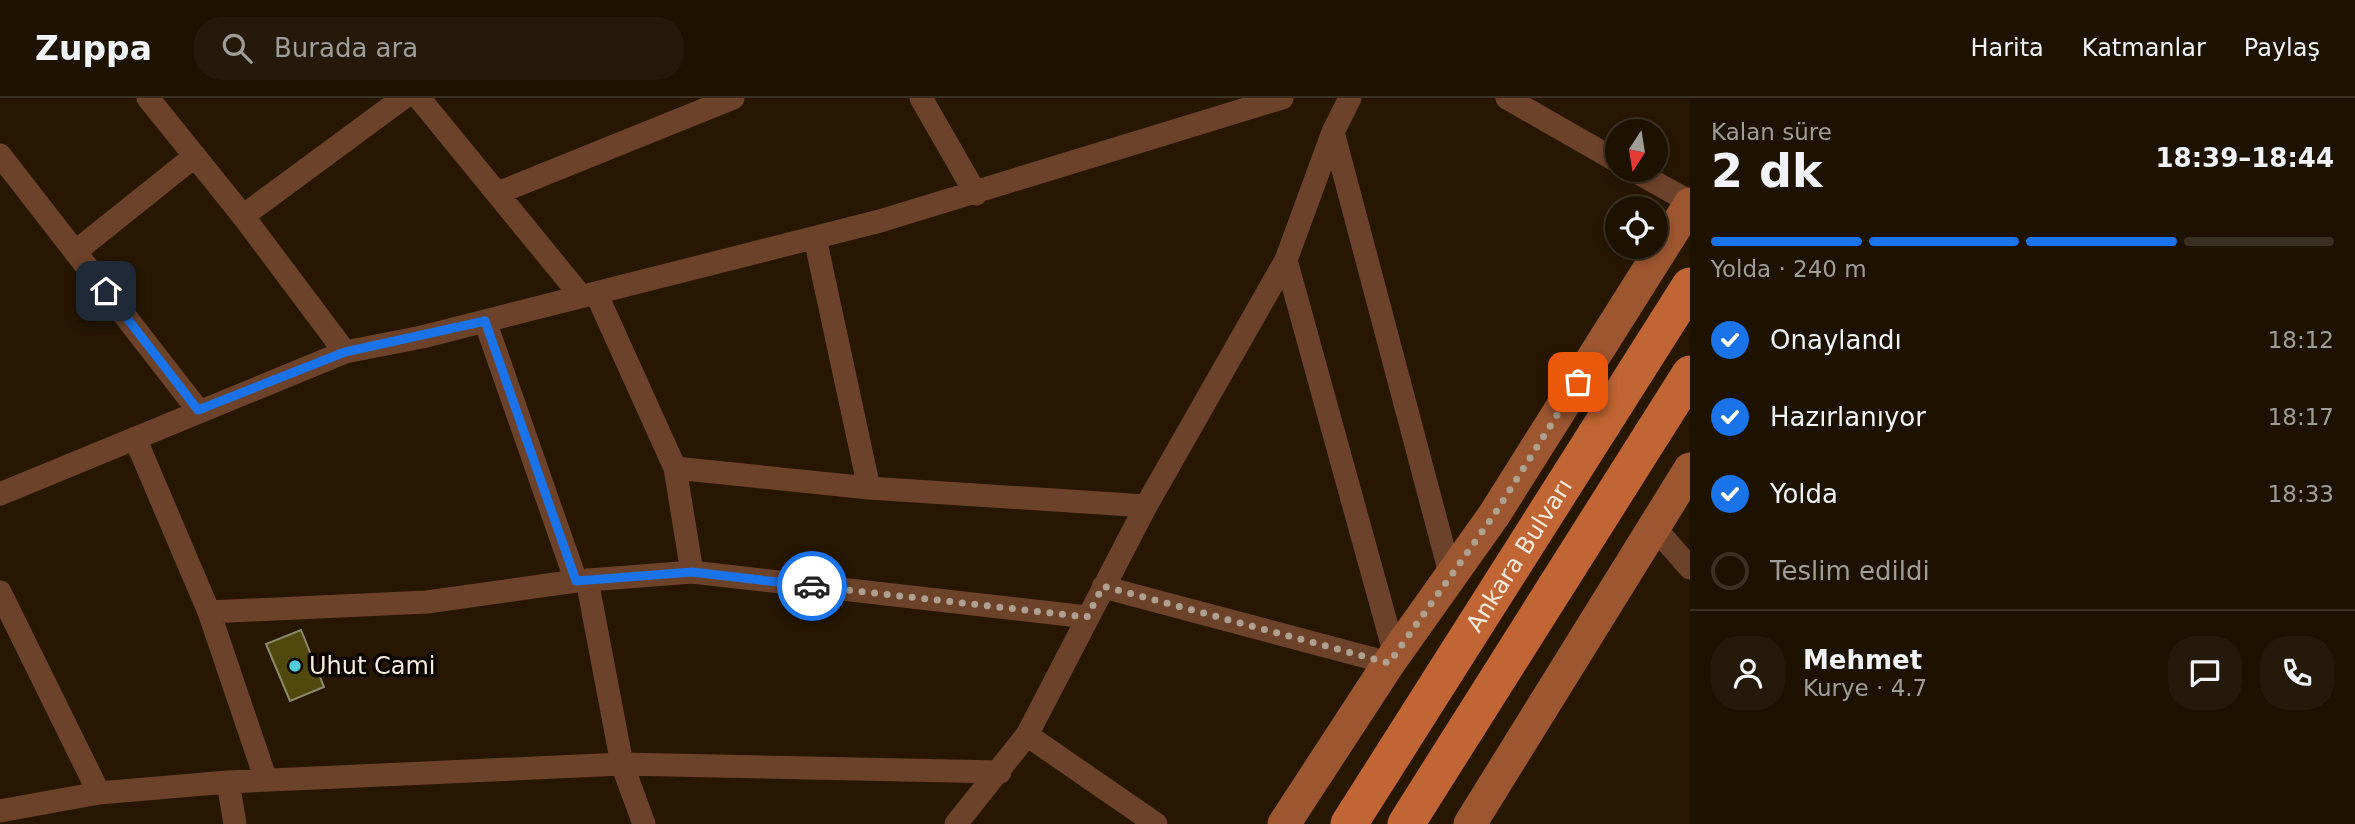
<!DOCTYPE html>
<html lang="tr">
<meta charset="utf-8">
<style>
:root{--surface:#1d1100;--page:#251a0a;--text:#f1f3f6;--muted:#a09d99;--line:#3b3122;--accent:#1a73e8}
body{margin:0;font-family:"DejaVu Sans",sans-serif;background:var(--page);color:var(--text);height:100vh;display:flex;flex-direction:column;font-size:26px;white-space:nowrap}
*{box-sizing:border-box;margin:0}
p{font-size:23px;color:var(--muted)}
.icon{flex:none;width:38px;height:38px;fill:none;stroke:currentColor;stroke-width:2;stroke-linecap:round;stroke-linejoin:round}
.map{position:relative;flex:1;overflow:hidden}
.panel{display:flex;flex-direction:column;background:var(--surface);width:665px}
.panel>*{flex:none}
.needle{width:46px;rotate:192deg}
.controls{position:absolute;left:1605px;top:21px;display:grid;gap:14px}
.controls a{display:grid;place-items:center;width:63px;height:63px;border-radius:50%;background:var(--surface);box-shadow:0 4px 10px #0003,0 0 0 2px var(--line);font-size:35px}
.pin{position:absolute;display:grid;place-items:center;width:60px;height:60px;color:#fff;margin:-30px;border-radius:14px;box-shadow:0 4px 10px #0006}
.courier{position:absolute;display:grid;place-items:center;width:70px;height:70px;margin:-35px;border:5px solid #1a73e8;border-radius:50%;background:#fff;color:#222;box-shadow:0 2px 9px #0007}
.head em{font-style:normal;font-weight:800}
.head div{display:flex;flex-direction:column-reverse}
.head{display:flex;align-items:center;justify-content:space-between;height:119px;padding:0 21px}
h1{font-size:46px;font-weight:800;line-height:52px}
.bar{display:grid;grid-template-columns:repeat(4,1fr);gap:10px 7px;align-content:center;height:84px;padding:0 21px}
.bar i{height:9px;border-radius:5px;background:var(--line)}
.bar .selected{background:var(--accent)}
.bar p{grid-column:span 4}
.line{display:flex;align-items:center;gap:18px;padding:0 21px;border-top:2px solid var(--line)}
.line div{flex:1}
.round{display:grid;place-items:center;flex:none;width:74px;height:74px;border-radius:28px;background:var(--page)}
ol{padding:0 21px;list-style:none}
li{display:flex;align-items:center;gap:21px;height:77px}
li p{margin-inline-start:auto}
li .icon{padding:7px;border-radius:50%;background:var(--accent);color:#fff;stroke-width:4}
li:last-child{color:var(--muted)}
li i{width:38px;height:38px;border:4px solid var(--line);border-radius:50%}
header{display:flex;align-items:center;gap:42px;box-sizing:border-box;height:98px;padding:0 35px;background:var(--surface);border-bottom:2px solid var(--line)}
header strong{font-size:33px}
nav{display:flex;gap:38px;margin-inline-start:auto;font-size:24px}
.search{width:490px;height:63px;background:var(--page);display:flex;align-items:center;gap:18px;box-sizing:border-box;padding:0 24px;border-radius:28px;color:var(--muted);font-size:26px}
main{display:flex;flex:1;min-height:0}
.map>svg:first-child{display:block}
.building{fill:#51480d;stroke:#8e8a69;stroke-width:2}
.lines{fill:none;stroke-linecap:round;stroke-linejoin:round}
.minor{stroke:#6d422b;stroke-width:23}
.secondary{stroke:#9c5630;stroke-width:33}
.primary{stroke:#c06533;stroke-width:37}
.done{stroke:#aea18f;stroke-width:7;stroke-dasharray:0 12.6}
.route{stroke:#1a73e8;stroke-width:9}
.poi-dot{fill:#53cbda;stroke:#0b0500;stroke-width:2.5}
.labels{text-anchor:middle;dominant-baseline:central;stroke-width:7;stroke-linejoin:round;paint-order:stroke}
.street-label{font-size:24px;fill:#f6ebdc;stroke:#0b0500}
.poi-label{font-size:24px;fill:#f6ebdc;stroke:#0b0500;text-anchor:start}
</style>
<header>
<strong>Zuppa</strong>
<div class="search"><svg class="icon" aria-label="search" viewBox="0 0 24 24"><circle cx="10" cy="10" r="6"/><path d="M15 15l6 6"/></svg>Burada ara</div>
<nav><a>Harita</a><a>Katmanlar</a><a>Paylaş</a></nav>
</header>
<main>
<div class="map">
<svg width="1690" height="726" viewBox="0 0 1690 726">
<rect width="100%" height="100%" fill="#271700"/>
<path class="building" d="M301,532L324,589L290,603L266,546Z"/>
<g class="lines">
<path class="minor" d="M148,0L243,118L345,254
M419,0L581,198
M921,0L976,96
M1507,0L1617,63
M1333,34L1451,479
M0,57L198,312
M1633,72L1690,104
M498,95L733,0
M243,118L403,0
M815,140L869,390
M75,154L195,58
M1286,162L1395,557
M596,195L675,370L692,474
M485,223L576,483
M135,340L209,514L266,682
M675,370L869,390L1146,408
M0,396L345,254L422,239L880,123L1282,0
M1654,429L1690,470
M587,482L622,666L644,726
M1103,489L1389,565
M0,494L99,695
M209,514L427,504L576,483L692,474L1087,519
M1027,637L1156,726
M228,684L235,726
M0,713L99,695L228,684L622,666L1000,674
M956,726L1027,637L1146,408L1286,162L1333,34L1350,0"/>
<path class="secondary" d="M1284,726L1389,565L1494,417L1690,106
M1470,726L1690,371"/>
<g class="primary">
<path id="s1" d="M1349,726L1690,188"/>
<path d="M1406,726L1690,276"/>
</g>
</g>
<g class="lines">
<path class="done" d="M812,488L1087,519L1103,488L1389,565L1494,417L1578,284"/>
<path class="route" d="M106,193L198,312L345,254L485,223L576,483L692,474L812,488"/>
</g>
<circle class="poi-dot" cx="295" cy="568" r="7"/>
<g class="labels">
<g class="street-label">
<text stroke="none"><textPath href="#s1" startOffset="318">Ankara Bulvarı</textPath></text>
</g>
<g class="poi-label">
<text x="309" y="568">Uhut Cami</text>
</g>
</g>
</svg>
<div class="controls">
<a><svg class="needle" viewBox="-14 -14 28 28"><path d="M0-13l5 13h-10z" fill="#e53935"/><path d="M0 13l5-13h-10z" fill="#a09d99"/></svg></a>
<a><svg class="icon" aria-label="locate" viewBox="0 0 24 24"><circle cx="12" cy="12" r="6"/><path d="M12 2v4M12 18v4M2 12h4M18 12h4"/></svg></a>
</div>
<div class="pin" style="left:1578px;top:284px;background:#ea580c"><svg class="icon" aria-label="bag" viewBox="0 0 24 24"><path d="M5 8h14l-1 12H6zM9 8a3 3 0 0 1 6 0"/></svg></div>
<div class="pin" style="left:106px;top:193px;background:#1f2937"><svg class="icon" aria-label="home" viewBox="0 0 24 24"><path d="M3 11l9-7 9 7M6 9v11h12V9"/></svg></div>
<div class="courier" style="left:812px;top:488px"><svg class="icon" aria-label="car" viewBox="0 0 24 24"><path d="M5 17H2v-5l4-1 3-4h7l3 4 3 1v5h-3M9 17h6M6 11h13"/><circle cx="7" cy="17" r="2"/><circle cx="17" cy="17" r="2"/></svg></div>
</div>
<section class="panel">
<div class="head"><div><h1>2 dk</h1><p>Kalan süre</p></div><em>18:39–18:44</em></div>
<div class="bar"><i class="selected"></i><i class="selected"></i><i class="selected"></i><i></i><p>Yolda · 240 m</p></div>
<ol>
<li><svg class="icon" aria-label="check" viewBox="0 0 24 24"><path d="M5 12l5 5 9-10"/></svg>Onaylandı<p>18:12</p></li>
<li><svg class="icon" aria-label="check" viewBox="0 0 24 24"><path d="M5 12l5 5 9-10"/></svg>Hazırlanıyor<p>18:17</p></li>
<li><svg class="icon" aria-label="check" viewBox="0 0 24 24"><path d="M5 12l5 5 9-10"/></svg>Yolda<p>18:33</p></li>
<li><i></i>Teslim edildi</li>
</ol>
<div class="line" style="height:126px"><a class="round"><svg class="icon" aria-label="person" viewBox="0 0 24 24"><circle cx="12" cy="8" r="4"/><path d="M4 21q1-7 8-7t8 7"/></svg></a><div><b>Mehmet</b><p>Kurye · 4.7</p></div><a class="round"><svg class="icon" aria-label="chat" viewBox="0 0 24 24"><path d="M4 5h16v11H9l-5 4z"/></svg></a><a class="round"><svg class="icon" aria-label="phone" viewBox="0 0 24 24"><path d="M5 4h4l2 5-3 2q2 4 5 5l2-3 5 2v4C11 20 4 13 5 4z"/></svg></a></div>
</section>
</main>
